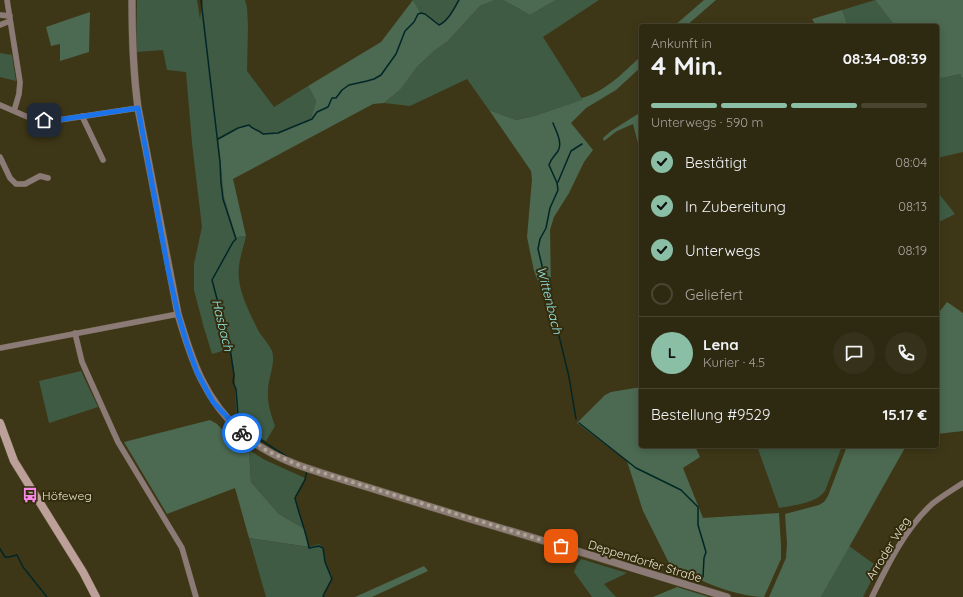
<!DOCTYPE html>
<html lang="de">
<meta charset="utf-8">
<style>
:root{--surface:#2e2911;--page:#36311a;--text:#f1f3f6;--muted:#a7a69f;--line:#494531;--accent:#8abfa5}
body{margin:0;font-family:Quicksand,sans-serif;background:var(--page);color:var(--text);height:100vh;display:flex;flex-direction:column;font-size:15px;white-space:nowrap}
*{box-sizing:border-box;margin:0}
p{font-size:13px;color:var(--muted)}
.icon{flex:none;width:22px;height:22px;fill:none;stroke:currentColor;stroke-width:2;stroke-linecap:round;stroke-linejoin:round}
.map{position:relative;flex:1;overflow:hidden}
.drawer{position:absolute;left:639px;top:24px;width:300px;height:424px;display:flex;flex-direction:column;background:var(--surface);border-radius:4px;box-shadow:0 2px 10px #0003,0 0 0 1px var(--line)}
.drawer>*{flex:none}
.pin{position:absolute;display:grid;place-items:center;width:34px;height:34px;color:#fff;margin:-17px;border-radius:8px;box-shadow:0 2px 6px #0006}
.courier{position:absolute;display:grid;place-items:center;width:40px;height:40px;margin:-20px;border:3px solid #1a73e8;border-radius:50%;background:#fff;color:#222;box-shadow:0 1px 5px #0007}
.head em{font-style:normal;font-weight:700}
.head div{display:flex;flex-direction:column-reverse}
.head{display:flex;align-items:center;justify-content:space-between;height:68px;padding:0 12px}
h1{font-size:26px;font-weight:700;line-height:30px}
.bar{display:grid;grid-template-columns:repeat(4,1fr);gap:6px 4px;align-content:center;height:48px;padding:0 12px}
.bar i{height:5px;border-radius:3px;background:var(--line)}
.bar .on{background:var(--accent)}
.bar p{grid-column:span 4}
.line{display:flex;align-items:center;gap:10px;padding:0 12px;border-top:1px solid var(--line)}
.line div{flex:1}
.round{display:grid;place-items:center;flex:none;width:42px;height:42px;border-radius:21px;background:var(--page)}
ol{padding:0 12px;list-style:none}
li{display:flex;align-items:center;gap:12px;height:44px}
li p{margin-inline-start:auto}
li .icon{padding:4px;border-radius:50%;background:var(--accent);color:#111;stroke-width:4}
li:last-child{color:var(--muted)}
li i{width:22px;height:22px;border:2px solid var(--line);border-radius:50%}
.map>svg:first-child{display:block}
.green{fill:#3f5b44}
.forest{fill:#4c6951}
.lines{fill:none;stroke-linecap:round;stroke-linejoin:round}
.stream{stroke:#002627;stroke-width:1.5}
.minor-casing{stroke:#595335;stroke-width:6}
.tertiary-casing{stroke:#595335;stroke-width:8}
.secondary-casing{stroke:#595335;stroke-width:9}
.minor{stroke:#8c7a76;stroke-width:5.5}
.tertiary{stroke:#8c7a76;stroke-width:7}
.secondary{stroke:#bda099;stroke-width:8}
.done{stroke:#aca791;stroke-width:4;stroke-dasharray:0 7.2}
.route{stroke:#1a73e8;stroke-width:5}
.labels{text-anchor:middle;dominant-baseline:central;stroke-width:4;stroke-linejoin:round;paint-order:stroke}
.poi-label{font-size:12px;fill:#e8e4d2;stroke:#332c0c;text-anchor:start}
.street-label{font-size:12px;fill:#e8e4d2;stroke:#332c0c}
.water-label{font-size:13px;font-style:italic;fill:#91e5e6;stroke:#332c0c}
</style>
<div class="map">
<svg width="963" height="597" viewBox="0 0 963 597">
<rect width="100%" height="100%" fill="#3e3717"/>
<path class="green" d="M137,0H197L200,19L203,0H245L247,7L248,27L247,71L274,107L308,86L316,101L311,118L278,132L263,134L259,130L237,127L218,138L224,197L236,237L246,236C244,246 240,256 239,266C236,288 249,311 258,330C262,337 269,344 272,351C276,363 268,378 268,391C267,404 271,414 275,426L266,441C260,437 244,430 240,423C234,413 236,383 234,371C233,363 231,355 230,346L222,351L212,354L204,328L194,290V264L202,227L192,143L186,72L167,70L163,50L136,52Z
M413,0H458C454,9 448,21 439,25L425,14L420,12Z
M495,0H503L530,15L556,0H599L543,37L583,100L534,116L516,120L489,110L467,79L410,106L384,103L401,89L417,67L434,51L448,41L480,6Z
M875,0L895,26H848L842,10Z
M0,53L12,55L16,81L0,77Z
M961,74V77H963V152L937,158V79Z
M937,188L940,195L955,214L939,222Z
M81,371L98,407L49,423L39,381Z
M757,446H842L825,491C815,504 794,505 779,508Z
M249,450L265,460L305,478L295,496L300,516L305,530L279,514L251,482Z
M249,538L309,547L319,544L323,547L325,561L332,577L323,594L324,597H266Z
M849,546L878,567L863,597H821Z
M581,559L627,573L604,584L616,597H592L574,572L577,564Z"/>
<path class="forest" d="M413,0L420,12L425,14L439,25C448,21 454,9 458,0H495L480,6L448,41L434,51L417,67L401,89L384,103L373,104L233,179L246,236L236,237L224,197L218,138L237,127L248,125C253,129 258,130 263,134L278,132L311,118L316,101L308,86L381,42Z
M503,0H556L530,15Z
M704,0H716L686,26H674Z
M875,0H963V77H961V74L937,79V26H895Z
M842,10L848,26H816L812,19Z
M90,12L89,52L60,61V44L51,46L46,27Z
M641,56V67L616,90L586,108L571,123L593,150L584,162L569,193L554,217L550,230L551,286L550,289L542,291L534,271L527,237L532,179L531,171L489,110L516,120L534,116L582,100V98C606,91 623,73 641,56Z
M641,112V155L633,124L617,131L604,141L603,138L611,131Z
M947,302L963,313V431L937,434V315Z
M641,387V446H695L700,457L683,468L703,518L779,513L781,546V559L764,597C748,597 728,591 712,585C699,580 688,573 673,571L643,511L627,461L577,423L605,395L611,392Z
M210,420L217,424L230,438L249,450L251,482L279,514L304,529L309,547L249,538L235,488L167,514L124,442Z
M847,446H906L821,597H769L786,558L787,543L785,514L819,505L824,502L828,496Z
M424,566L428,571L372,597H355Z
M677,587L709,597H653Z"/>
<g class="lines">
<path class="stream" d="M201,0L220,162L221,183L223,199L236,239L233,242L212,280L230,348L234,375L233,382L236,389L238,416L240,426L245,430L289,458
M553,123C556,131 563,143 558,151C554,157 551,158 549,165L557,183L558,190L550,208L546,228L540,239L538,249L569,377L576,419
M218,139L238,128L249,125C253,130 259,130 263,134L278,133L312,119L317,112L328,107L332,98H336L342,90L349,85L367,81L374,79L381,75L396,54L405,31L414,22L418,14L421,13L425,14L439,25C448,21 454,9 459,0
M558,182L571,151L582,144
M579,423L636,468L681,490L698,507V525L706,552L704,558L703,577
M307,470L305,480L295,498C299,515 306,531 309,548L319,546L323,548L325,562L332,579L323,596L324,597
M0,549L5,557H9L17,555L23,567L47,597"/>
<defs>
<path id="minor" d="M7,0L20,82L19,94L14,111
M0,15L10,16
M0,25L10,21
M0,105L30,118L52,121L138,108
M82,116L103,160
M0,157L10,178L16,184H25L40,176L48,178
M75,333L82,362L118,442L182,548L196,597
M0,348L178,314
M872,597C888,564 905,529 932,504C942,496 952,490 963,483"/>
<path id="tertiary" d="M132,0C132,37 133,71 138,108L178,314C192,361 204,399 242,433C273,461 316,471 354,483C393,495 431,507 470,519C556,544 641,571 727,597"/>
<path id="secondary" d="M0,423L14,461L83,572L96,597"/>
</defs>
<use href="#minor" class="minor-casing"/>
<use href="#tertiary" class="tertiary-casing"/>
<use href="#secondary" class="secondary-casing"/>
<use href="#minor" class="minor"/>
<use href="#tertiary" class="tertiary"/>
<use href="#secondary" class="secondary"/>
</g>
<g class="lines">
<path class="done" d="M242,433L267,451L303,467L561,546"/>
<path class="route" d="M44,120H58L138,108L168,269L178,314L187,344L197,372L213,402L242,433"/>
</g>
<defs>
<symbol id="bus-bare" viewBox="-9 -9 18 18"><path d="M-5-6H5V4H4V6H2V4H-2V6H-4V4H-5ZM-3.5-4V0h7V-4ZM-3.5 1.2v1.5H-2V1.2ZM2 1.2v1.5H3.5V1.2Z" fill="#f987e8" stroke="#332c0c" stroke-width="2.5" paint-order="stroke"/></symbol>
</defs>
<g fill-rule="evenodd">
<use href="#bus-bare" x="19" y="484" width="22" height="22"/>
</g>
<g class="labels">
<g class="poi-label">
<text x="42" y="495">Höfeweg</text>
</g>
<g class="street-label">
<text transform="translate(888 548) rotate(-58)">Arroder Weg</text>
<text transform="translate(645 561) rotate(17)">Deppendorfer Straße</text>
</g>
<g class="water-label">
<text transform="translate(550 300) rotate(76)">Wittenbach</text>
<text transform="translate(223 325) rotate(76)">Hasbach</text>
</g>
</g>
</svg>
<div class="pin" style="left:561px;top:546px;background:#ea580c"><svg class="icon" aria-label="bag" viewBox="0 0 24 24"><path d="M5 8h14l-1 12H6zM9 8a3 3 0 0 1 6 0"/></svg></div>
<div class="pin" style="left:44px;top:120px;background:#1f2937"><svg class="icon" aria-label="home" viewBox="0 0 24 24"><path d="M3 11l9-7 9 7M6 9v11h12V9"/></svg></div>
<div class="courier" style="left:242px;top:433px"><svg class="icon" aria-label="bike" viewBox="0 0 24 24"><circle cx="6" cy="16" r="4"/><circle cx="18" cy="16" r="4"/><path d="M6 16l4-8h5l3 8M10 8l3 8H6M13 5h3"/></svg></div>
<section class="drawer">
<div class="head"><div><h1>4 Min.</h1><p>Ankunft in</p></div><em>08:34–08:39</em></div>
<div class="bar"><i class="on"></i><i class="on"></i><i class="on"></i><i></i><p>Unterwegs · 590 m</p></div>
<ol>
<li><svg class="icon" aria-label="check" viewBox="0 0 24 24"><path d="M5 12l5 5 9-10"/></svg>Bestätigt<p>08:04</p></li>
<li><svg class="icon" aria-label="check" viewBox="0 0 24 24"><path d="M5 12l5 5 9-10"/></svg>In Zubereitung<p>08:13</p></li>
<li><svg class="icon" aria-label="check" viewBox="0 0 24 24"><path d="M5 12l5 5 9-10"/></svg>Unterwegs<p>08:19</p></li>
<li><i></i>Geliefert</li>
</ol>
<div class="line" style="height:72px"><b class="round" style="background:var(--accent);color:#111">L</b><div><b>Lena</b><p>Kurier · 4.5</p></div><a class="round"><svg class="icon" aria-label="chat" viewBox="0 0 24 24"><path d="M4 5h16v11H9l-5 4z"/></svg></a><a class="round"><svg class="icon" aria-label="phone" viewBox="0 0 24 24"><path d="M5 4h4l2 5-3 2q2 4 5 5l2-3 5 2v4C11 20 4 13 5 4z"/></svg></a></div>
<div class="line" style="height:52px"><div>Bestellung #9529</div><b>15.17 €</b></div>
</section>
</div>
